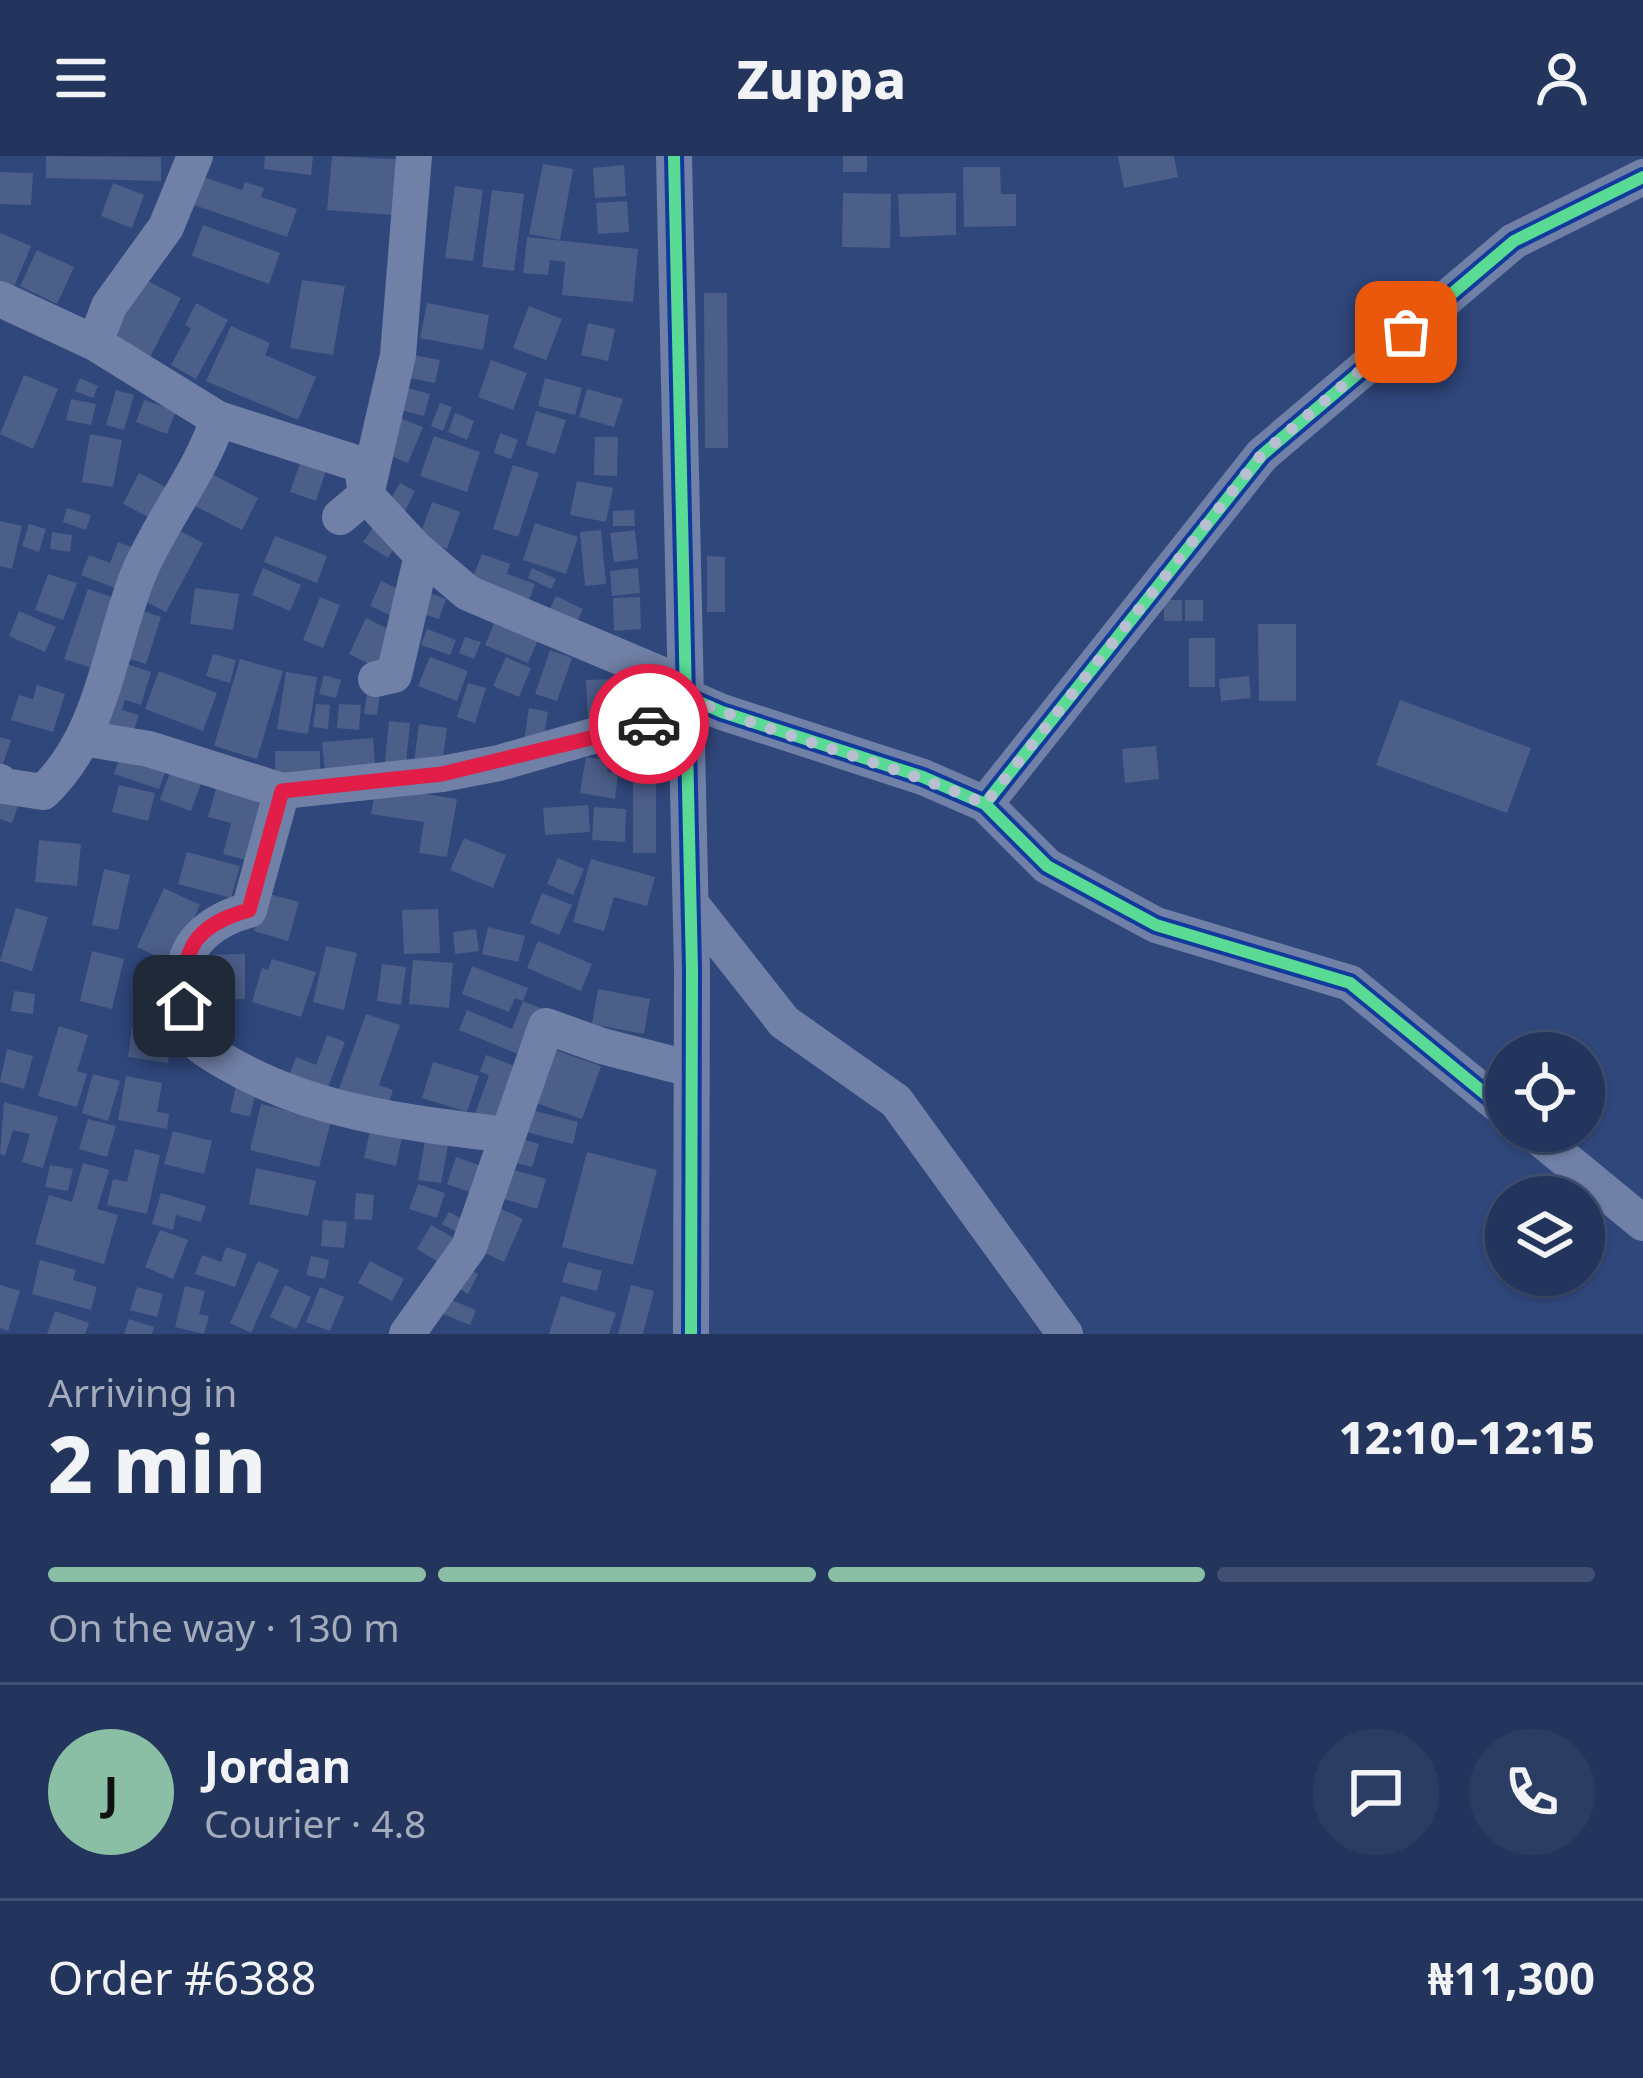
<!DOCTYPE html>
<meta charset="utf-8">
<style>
:root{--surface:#24355d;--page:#2c3d63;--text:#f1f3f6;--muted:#a3abbc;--line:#415072;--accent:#8abfa5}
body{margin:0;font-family:"Noto Sans",sans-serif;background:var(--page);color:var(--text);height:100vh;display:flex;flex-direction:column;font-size:45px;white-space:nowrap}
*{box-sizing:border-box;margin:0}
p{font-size:39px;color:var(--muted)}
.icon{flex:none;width:66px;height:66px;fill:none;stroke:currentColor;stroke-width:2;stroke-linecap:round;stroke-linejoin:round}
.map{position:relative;height:1178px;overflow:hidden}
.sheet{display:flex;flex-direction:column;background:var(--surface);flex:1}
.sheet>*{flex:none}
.buttons{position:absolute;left:1485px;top:876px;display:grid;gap:24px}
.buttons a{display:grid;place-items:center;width:120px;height:120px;border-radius:50%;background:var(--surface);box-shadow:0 3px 9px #0004,0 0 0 3px var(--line);font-size:60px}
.pin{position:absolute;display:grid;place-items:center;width:102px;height:102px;color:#fff;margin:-51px;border-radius:24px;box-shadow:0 6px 18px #0006}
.courier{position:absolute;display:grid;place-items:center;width:120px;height:120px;margin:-60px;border:9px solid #e11d48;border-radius:50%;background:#fff;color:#222;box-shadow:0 3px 15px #0007}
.headline em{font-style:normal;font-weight:800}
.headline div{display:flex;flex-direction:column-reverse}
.headline{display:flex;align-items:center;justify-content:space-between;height:204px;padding:0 48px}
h1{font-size:78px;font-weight:800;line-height:90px}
.bar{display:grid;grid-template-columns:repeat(4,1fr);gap:18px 12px;align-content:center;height:144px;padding:0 48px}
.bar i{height:15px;border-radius:9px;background:var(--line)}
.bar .active{background:var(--accent)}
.bar p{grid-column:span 4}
.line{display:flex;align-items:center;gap:30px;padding:0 48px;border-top:3px solid var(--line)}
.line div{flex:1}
.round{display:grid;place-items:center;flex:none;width:126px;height:126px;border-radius:63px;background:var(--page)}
header{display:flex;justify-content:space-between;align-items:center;height:156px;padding:0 48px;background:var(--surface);font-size:54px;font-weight:800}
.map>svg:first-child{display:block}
.building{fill:#4c5f89}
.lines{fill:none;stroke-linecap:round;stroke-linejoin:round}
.minor{stroke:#7080a6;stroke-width:36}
.cycleway-casing{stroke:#113a9c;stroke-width:20}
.cycleway{stroke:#5adb95;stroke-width:12}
.done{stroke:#b7bfd1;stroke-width:12;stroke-dasharray:0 21.6}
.route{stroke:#e11d48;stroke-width:15}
</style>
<header><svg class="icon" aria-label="menu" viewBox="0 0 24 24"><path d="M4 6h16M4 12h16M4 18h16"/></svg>Zuppa<svg class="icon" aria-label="person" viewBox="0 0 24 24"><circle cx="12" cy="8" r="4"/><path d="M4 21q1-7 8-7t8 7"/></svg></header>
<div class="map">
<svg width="1643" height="1178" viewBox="0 0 1643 1178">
<rect width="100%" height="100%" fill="#30477c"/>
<path class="building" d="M46,0L161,1V25L46,22Z
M265,0H313L311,19L264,13Z
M332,0L411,4L406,60L327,54Z
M843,0H867V16H843Z
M1118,0H1174L1178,21L1124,32Z
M543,8L573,13L560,84L529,78Z
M624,9L626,40L595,42L593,12Z
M963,11H1000L1001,38H1016V70L964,71Z
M0,16L33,17L31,49L0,48Z
M201,20L242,34L245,26L264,32L261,41L297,53L287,81L191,48Z
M113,27L144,39L132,72L101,60Z
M455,30L483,34L473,105L445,102Z
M492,34L524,38L514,115L482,111Z
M843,37L891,38L890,92L842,91Z
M956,37V79L900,81L898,38Z
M627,45L629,76L598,78L596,47Z
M203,69L280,97L269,128L192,100Z
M0,77L31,90L14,131L0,125Z
M527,81L638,93L633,146L562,139L565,106L550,104L548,119L523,117Z
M37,94L74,111L57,148L20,130Z
M142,122L181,142L150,201L111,181Z
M302,124L345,130L333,199L290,192Z
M704,137H727L728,292H705Z
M196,147L228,164L196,223L171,209L191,172L185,169Z
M427,147L489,159L483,194L420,182Z
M529,150L562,163L546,204L513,192Z
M588,167L615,173L608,205L581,199Z
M231,170L270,187L265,199L316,221L298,264L206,225Z
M414,199L440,204L435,227L410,222Z
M491,204L527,217L513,254L478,241Z
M24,219L58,233L33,293L0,278Z
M80,222L98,230L93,242L75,235Z
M545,222L582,232L575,259L538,250Z
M407,232L430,238L424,260L401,254Z
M587,233L623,243L614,271L579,261Z
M116,234L134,239L124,274L106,269Z
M71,243L96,248L91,269L66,264Z
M144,244L176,255L167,278L136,266Z
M440,247L452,251L443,275L431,270Z
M536,255L566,264L555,298L526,289Z
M455,257L474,265L467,284L448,276Z
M397,261L423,271L408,307L383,297Z
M500,277L518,284L511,303L494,297Z
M90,278L122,284L113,331L82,326Z
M434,280L480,296L467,336L420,320Z
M595,281H618L617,320L594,319Z
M303,299L328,308L316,345L290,336Z
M513,309L539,317L518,381L493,373Z
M204,314L258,342L242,374L187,346Z
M139,317L174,335L158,366L123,348Z
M577,325L613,332L606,366L570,359Z
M400,327L415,335L405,355L389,346Z
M432,346L460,356L447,393L419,382Z
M67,352L91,359L86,374L63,366Z
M634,354L635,370H613V355Z
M0,365L22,370L12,413L0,410Z
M535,367L578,381L566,418L523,404Z
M29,368L46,373L39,396L22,390Z
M375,368L399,384L388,402L363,386Z
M171,370L203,387L166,456L135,440Z
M601,374L606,428L585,430L580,376Z
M635,374L638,403L614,406L610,377Z
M52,376L72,379L70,396L50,393Z
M275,380L327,400L317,427L264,406Z
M118,386L141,395L125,436L81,419L89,399L110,407Z
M482,398L510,408L507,418L535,428L527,450L470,429Z
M707,400L725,401V456H707Z
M263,412L301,429L290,455L252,439Z
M532,412L556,423L551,433L528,422Z
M638,412L640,437L612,440L610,415Z
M48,418L77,427L63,464L35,454Z
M381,425L407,437L396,462L370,450Z
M195,432L239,438L233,474L190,468Z
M88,433L121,444L98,514L64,503Z
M426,436L446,443L439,463L420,457Z
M556,440L583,453L572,476L545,463Z
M320,441L340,449L323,492L303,484Z
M640,441L641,473L614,475L613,442Z
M1164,444H1182V465H1164Z
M1185,444H1203V465H1185Z
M133,452L161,461L146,508L118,500Z
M19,455L56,471L45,496L9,480Z
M497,461L540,479L528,507L485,489Z
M366,462L398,478L380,513L349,498Z
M1258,468H1296V545H1259Z
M427,473L456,484L450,499L421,489Z
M465,481L481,486L474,503L459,497Z
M1189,482H1215V531H1189Z
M550,494L572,502L557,545L535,538Z
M213,498L236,504L230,527L206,520Z
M430,501L468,515L457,545L418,530Z
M506,501L531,512L519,541L493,530Z
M240,503L283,515L257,603L214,590Z
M114,504L151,516L141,549L125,544L122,554L139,559L130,585L92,573Z
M159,515L217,537L203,575L145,553Z
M286,516L317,521L308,578L277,573Z
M324,519L341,524L336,542L319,538Z
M1249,520L1251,542L1221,545L1219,523Z
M612,523L613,564L588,565L586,524Z
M468,527L486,532L475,567L457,561Z
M37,529L65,538L53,576L11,564L19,539L33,543Z
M629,535L646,541L639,562L621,555Z
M367,536L380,538L377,559L364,558Z
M1400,544L1531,592L1507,657L1376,609Z
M316,548L330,549L328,573L313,571Z
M339,548L361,549L359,574L337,572Z
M529,552L548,556L542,594L523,591Z
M389,565L410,567L406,607L385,606Z
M419,568L447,572L442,610L414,606Z
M0,581L11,584L1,614H0Z
M373,582L376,619L326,623L322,586Z
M1156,590L1159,623L1125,627L1122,593Z
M621,592L655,594L654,617L619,614Z
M122,595L167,611L159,633L114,618Z
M275,595H320V621H275Z
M586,601L609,604L607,616L618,617L615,643L580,637Z
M172,611L203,622L191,655L160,644Z
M633,624H656V697H633Z
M218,626L270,640L253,706L223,698L231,667L208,661Z
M119,629L155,637L148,665L112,656Z
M376,630L457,643L447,701L419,697L424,666L371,658Z
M0,645L19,647L12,667L0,663Z
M588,649L590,676L545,679L543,652Z
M594,651L626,653L625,686L592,684Z
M464,682L506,699L493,732L450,714Z
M39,684L81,688L77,730L35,726Z
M187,696L240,710L231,742L178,728Z
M558,702L584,713L573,739L547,728Z
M591,703L655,721L647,750L614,741L604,775L573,766Z
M104,713L130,719L118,774L92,769Z
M164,732L200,749L173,808L137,791Z
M265,737L299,746L288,785L254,775Z
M542,737L572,749L559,779L530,767Z
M16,752L48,761L32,815L0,805Z
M438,753L440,797L404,798L402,754Z
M488,771L525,780L518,806L482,798Z
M476,773L479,795L455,798L453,776Z
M538,785L592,808L581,835L527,812Z
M326,790L357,797L344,854L313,846Z
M92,795L124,803L112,853L80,845Z
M245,798V843L193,844V799Z
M272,803L316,816L301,861L252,846L262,812L268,814Z
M413,804L453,807L449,852L409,848Z
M382,808L406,811L401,849L377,845Z
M472,810L528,832L523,845L515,842L509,856L462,838Z
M176,814V839L155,840L154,815Z
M598,833L650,843L644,878L592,868Z
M14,835L35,838L33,858L11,855Z
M523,845L547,855L528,902L459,874L467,854L512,873Z
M366,858L400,869L379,929L393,934L384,961L335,944Z
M59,870L88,879L77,915L87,918L77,951L38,940Z
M132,871L172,876L168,907L128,901Z
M327,879L345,886L324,942L286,928L296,901L316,909Z
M549,892L601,910L582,963L530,945Z
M7,893L33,900L24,933L0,926Z
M486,899L520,912L499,967L475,958L489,919L480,916Z
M433,906L479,920L467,956L422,942Z
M93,918L120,925L108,965L82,957Z
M126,920L162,927L157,956L169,958L167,973L118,964Z
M237,926L257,930L250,961L230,956Z
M4,946L58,961L43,1012L22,1006L30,978L13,974L5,1000L0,998Z
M261,948L331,965L319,1011L250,994Z
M528,953L578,966L573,988L522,975Z
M88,963L116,970L107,1001L79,993Z
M371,970L403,977L396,1010L364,1002Z
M173,975L212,985L204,1018L164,1008Z
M426,980L449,984L441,1027L418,1024Z
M516,981L539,988L532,1011L509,1005Z
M135,993L160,999L147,1058L107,1049L113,1023L127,1026Z
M587,996L657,1014L633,1109L562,1091Z
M456,1001L487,1012L478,1039L447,1028Z
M83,1007L109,1014L97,1053L118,1059L104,1108L35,1088L49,1039L72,1046Z
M50,1009L73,1013L68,1035L45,1031Z
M504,1011L546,1023L537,1053L495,1040Z
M256,1012L316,1025L308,1060L249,1048Z
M418,1028L445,1037L437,1062L409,1053Z
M161,1037L206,1050L201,1066L176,1059L173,1074L152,1068Z
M356,1037L374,1039L372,1064L354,1063Z
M495,1050L523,1063L504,1106L476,1093Z
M449,1056L466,1065L459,1077L442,1068Z
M323,1064L347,1066L344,1092L321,1090Z
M431,1069L459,1085L445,1110L417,1093Z
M160,1074L188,1084L173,1123L145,1111Z
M226,1091L247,1098L235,1131L195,1118L202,1099L221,1106Z
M311,1100L329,1104L325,1123L306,1119Z
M40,1104L76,1114L73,1124L97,1131L91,1154L32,1138Z
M258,1105L279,1114L251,1177L230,1167Z
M370,1105L404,1123L392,1145L358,1127Z
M568,1106L602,1115L597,1135L562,1126Z
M466,1111L478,1118L468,1138L456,1131Z
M0,1129L20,1135L8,1175L0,1172Z
M285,1129L311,1141L296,1173L270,1161Z
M631,1129L654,1135L643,1178H618Z
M185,1130L205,1135L199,1158L209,1160L204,1178L175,1171Z
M137,1131L163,1138L157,1161L130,1154Z
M320,1131L344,1141L330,1175L306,1166Z
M561,1140L616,1157L609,1178H549Z
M449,1143L476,1154L470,1169L443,1158Z
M55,1155L89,1167L85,1178H47Z
M129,1163L154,1171L152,1178H124Z"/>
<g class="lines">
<path class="minor" d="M674,0L692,814L691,1178
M0,143L95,187L218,263L362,309L366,339L416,393L468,437L684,528
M95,187L109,150L166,71L195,0
M340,361L366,339L398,199L414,0
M376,523L394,519L422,399
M685,540L722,556L923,621L985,648L1047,710L1156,769L1350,827L1506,955
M83,582L149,593L282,635L442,618L499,607L617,573L685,562
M0,626L4,630L43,636C103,580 109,492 138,419C160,365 200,319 218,263
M282,635L249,754C216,763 185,783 184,820C183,837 183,859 189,875C195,889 211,897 224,905C311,957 409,967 508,979
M985,648L1262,299L1514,85L1643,21
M691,748L784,866L896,945L1065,1178
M1531,975L1643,1067
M407,1178L469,1091L546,870L602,890L691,913"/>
<defs>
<path id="cycleway" d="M674,0L692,814L691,1178
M685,540L722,556L923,621L985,648L1047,710L1156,769L1350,827L1506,955
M985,648L1262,299L1514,85L1643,21"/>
</defs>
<use href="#cycleway" class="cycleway-casing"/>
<use href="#cycleway" class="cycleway"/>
</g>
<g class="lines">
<path class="done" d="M649,568L686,562L685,540C783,583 887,605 985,648L1262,298L1406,176"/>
<path class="route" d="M184,850C182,794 192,770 249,754L282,635L442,618L649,568"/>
</g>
</svg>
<div class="buttons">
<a><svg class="icon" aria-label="locate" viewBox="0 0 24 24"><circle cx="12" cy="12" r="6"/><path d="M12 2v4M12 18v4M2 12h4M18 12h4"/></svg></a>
<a><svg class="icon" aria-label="layers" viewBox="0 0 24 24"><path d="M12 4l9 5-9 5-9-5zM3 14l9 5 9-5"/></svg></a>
</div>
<div class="pin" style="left:1406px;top:176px;background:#ea580c"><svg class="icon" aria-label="bag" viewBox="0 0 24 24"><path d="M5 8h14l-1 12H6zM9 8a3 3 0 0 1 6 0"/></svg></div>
<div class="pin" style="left:184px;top:850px;background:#1f2937"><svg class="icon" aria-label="home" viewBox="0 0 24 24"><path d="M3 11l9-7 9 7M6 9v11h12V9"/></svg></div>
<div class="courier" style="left:649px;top:568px"><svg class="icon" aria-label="car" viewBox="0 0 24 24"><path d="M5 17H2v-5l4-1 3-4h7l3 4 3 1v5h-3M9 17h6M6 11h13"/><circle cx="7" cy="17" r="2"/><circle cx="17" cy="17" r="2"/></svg></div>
</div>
<section class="sheet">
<div class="headline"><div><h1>2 min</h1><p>Arriving in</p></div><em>12:10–12:15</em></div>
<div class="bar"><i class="active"></i><i class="active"></i><i class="active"></i><i></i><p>On the way · 130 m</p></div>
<div class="line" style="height:216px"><b class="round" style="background:var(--accent);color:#111">J</b><div><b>Jordan</b><p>Courier · 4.8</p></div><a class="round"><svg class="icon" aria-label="chat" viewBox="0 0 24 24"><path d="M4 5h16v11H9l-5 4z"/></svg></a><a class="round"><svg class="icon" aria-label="phone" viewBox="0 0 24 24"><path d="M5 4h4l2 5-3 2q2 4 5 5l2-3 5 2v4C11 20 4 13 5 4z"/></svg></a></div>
<div class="line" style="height:156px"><div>Order #6388</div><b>₦11,300</b></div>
</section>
